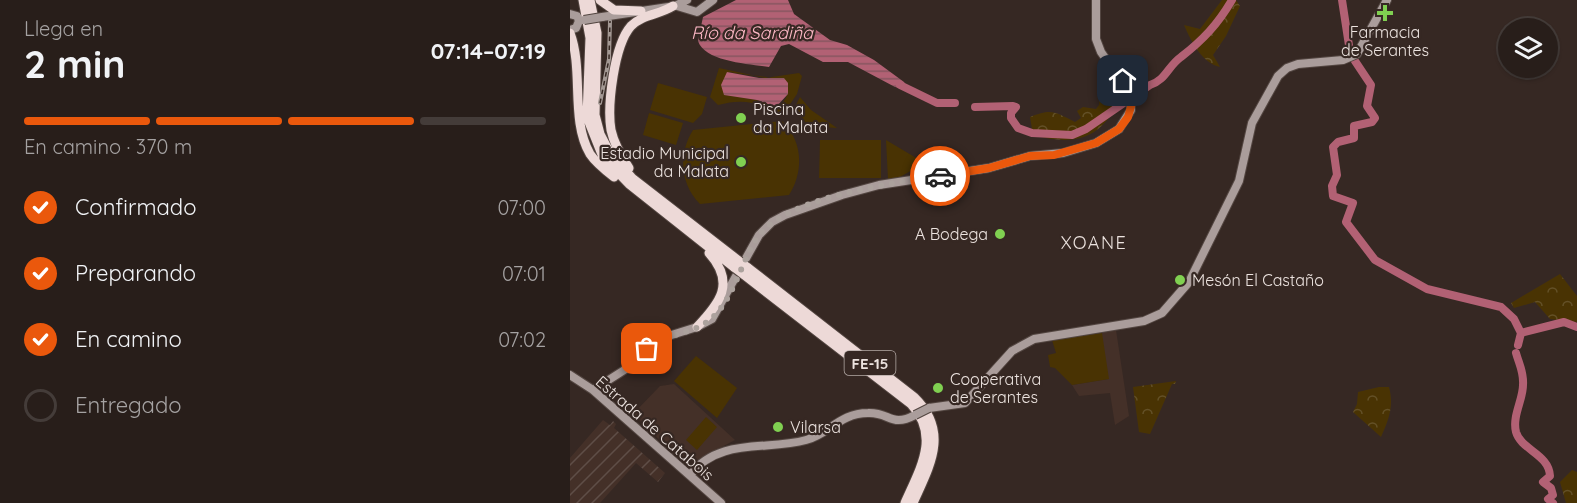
<!DOCTYPE html>
<html lang="es">
<meta charset="utf-8">
<style>
:root{--surface:#281e1a;--page:#342b27;--text:#f1f3f6;--muted:#a5a2a2;--line:#443c39;--accent:#ea580c}
body{margin:0;font-family:Quicksand,sans-serif;background:var(--page);color:var(--text);height:100vh;display:flex;flex-direction:column;font-size:22px;white-space:nowrap}
*{box-sizing:border-box;margin:0}
p{font-size:20px;color:var(--muted)}
.icon{flex:none;width:33px;height:33px;fill:none;stroke:currentColor;stroke-width:2;stroke-linecap:round;stroke-linejoin:round}
.map{position:relative;flex:1;overflow:hidden}
.drawer{display:flex;flex-direction:column;background:var(--surface);width:570px}
.drawer>*{flex:none}
.controls{position:absolute;left:928px;top:18px;display:grid;gap:12px}
.controls a{display:grid;place-items:center;width:60px;height:60px;border-radius:50%;background:var(--surface);box-shadow:0 2px 4px #0004,0 0 0 2px var(--line);font-size:30px}
.pin{position:absolute;display:grid;place-items:center;width:51px;height:51px;color:#fff;margin:-26px;border-radius:12px;box-shadow:0 3px 9px #0006}
.courier{position:absolute;display:grid;place-items:center;width:60px;height:60px;margin:-30px;border:4px solid #ea580c;border-radius:50%;background:#fff;color:#222;box-shadow:0 2px 8px #0007}
.headline em{font-style:normal;font-weight:700}
.headline div{display:flex;flex-direction:column-reverse}
.headline{display:flex;align-items:center;justify-content:space-between;height:102px;padding:0 24px}
h1{font-size:39px;font-weight:700;line-height:45px}
.bar{display:grid;grid-template-columns:repeat(4,1fr);gap:9px 6px;align-content:center;height:72px;padding:0 24px}
.bar i{height:8px;border-radius:4px;background:var(--line)}
.bar .on{background:var(--accent)}
.bar p{grid-column:span 4}
ol{padding:0 24px;list-style:none}
li{display:flex;align-items:center;gap:18px;height:66px}
li p{margin-inline-start:auto}
li .icon{padding:6px;border-radius:50%;background:var(--accent);color:#fff;stroke-width:4}
li:last-child{color:var(--muted)}
li i{width:33px;height:33px;border:3px solid var(--line);border-radius:50%}
main{display:flex;flex:1;min-height:0}
.map>svg:first-child{display:block}
.built{fill:#443028}
.industrial{fill:url(#industrial-furrows)}
.grass{fill:#493303;fill-rule:evenodd}
.forest{fill:url(#forest-crowns)}
.water{fill:url(#water-rules)}
.lines{fill:none;stroke-linecap:round;stroke-linejoin:round}
.river{stroke:#b26174;stroke-width:8}
.secondary-casing{stroke:#534641;stroke-width:10}
.highway-casing{stroke:#534641;stroke-width:11}
.secondary{stroke:#aa9d9b;stroke-width:8}
.highway{stroke:#edd9d7;stroke-width:9}
.rail-casing{stroke:#a39893;stroke-width:4}
.rail{stroke:#362823;stroke-width:1.5;stroke-dasharray:4.5;stroke-linecap:butt}
.secondary-bridge-casing{stroke:#534641;stroke-width:10;stroke-linecap:butt}
.highway-bridge-casing{stroke:#534641;stroke-width:11;stroke-linecap:butt}
.secondary-bridge{stroke:#aa9d9b;stroke-width:8}
.highway-bridge{stroke:#edd9d7;stroke-width:9}
.done{stroke:#aca29d;stroke-width:6;stroke-dasharray:0 10.8}
.route{stroke:#ea580c;stroke-width:8}
.poi-dot{fill:#80d051;stroke:#362823;stroke-width:2}
.labels{text-anchor:middle;dominant-baseline:central;stroke-width:4.5;stroke-linejoin:round;paint-order:stroke}
.shield{fill:#362823;stroke:#b5aba7;stroke-width:1.5}
.shield-label{font-size:15px;font-weight:bold;fill:#ece3df}
.poi-label{font-size:16px;fill:#ece3df;stroke:#362823;text-anchor:start}
.street-label{font-size:16px;fill:#ece3df;stroke:#362823}
.water-label{font-size:18px;font-style:italic;fill:#feb9c6;stroke:#362823}
.neighbourhood-label{font-size:18px;letter-spacing:1.5px;fill:#ece3df;stroke:#362823}
</style>
<main>
<section class="drawer">
<div class="headline"><div><h1>2 min</h1><p>Llega en</p></div><em>07:14–07:19</em></div>
<div class="bar"><i class="on"></i><i class="on"></i><i class="on"></i><i></i><p>En camino · 370 m</p></div>
<ol>
<li><svg class="icon" aria-label="check" viewBox="0 0 24 24"><path d="M5 12l5 5 9-10"/></svg>Confirmado<p>07:00</p></li>
<li><svg class="icon" aria-label="check" viewBox="0 0 24 24"><path d="M5 12l5 5 9-10"/></svg>Preparando<p>07:01</p></li>
<li><svg class="icon" aria-label="check" viewBox="0 0 24 24"><path d="M5 12l5 5 9-10"/></svg>En camino<p>07:02</p></li>
<li><i></i>Entregado</li>
</ol>
</section>
<div class="map">
<svg width="1007" height="503" viewBox="0 0 1007 503">
<defs>
<pattern id="industrial-furrows" width="10" height="10" patternUnits="userSpaceOnUse" patternTransform="scale(1.5)"><rect width="10" height="10" fill="#443028"/><path d="M-1 1l2-2M0 10L10 0M9 11l2-2" fill="none" stroke="#5f4e47"/></pattern>
<pattern id="forest-crowns" width="20" height="18" patternUnits="userSpaceOnUse" patternTransform="scale(1.5)"><rect width="20" height="18" fill="#493303"/><path d="M2 6a3 3 0 1 1 6 0M12 15a3 3 0 1 1 6 0" fill="none" stroke="#635027"/></pattern>
<pattern id="water-rules" width="6" height="5" patternUnits="userSpaceOnUse" patternTransform="scale(1.5)"><rect width="6" height="5" fill="#b26174"/><path d="M0 2.5h6" fill="none" stroke="#875560"/></pattern>
</defs>
<rect width="100%" height="100%" fill="#362823"/>
<path class="built" d="M546,330L559,416L545,425L540,393L509,396L502,385L538,379L531,332Z
M104,384L165,440L125,461L110,460L63,414L90,386Z"/>
<path class="industrial" d="M33,420L40,425L43,421L46,424L44,428L95,473L88,482L66,463L30,503H0V458Z"/>
<path class="grass" d="M149,68L195,78L229,73L232,76L227,94L212,116C190,102 173,98 148,105L140,97ZM159,72C171,75 211,77 217,82C220,92 216,104 205,107L187,100L156,95Z
M88,83L137,97L132,114L123,123L80,110Z
M230,97L241,110L267,128L238,126L225,107Z
M79,113L113,123L106,145L73,135Z
M212,121C233,141 234,171 219,195L130,204C110,184 108,154 123,130Z
M250,140H311V178H249Z
M316,140L348,159L351,165L330,177L318,179Z
M532,333L539,379L502,385L485,368L480,367L478,355L486,353L482,340Z
M126,356L167,388L147,418L104,381Z
M136,417L147,427L127,450L116,440Z"/>
<path class="forest" d="M652,0H666L670,6L656,36L643,55L650,67C632,63 621,41 614,25L630,29Z
M543,93L552,97C531,138 508,147 463,135L460,117C482,108 485,112 505,122L511,118L507,111L513,107L526,109L529,105L530,95L535,97Z
M990,274L1007,296V322L980,319L965,302L944,308L941,303Z
M606,381L605,384H602L580,434L569,432L563,387Z
M809,387H819C824,406 819,419 811,437L783,412L787,404L788,392Z
M1002,470L1007,472V503H996L990,482Z"/>
<path class="water" d="M166,0H218L224,14L260,40L277,45L304,60L334,82L338,89L325,87L278,62H253L219,44L211,46L199,67C180,64 135,62 128,41L133,17Z
M157,72L189,78H214L218,83V94L206,107L187,100L154,95L151,85Z"/>
<g class="lines">
<path class="river" d="M772,0L780,52
M785,61L801,85L797,106L805,118L802,122L784,126V138L768,142L763,147L767,175L762,186L763,196L783,203L776,222L805,260L857,289L931,307L944,319L951,333L994,322L1007,327
M330,85L367,103H385
M405,107L443,106L446,107L441,113V118L448,128L462,133L502,135L516,129L580,85C596,80 598,66 611,57C633,40 648,24 662,0
M948,345L951,333
M946,353C949,364 954,372 953,385C953,400 942,416 946,432C951,450 979,454 980,476L973,482L981,488L983,495L978,499L983,503"/>
<defs>
<path id="secondary" d="M107,6L127,12L143,0
M0,14L7,16L9,21
M32,17L105,6L117,0
M0,30L6,28L9,21
M0,375L23,390L151,503
M23,390L59,367L92,338L127,327L142,319L189,235L202,222L215,215L272,195L309,185L419,168L460,156L493,153L526,143L549,129L561,110L560,94L531,52L526,39V0
M359,408L395,403L442,351L464,339L574,321L592,313L619,282L669,181L682,123L708,76L717,68L728,64L773,60L787,54L817,0
M120,475C149,437 197,451 236,440C259,434 270,413 298,413C320,412 321,428 345,415"/>
<path id="highway" d="M13,0L20,38L17,117L33,157L59,184L165,268
M20,0L27,33L25,115L30,134L40,153L62,178L169,261
M30,0L44,10L71,11
M0,33C14,70 0,120 20,154C26,163 35,170 44,177
M59,168C51,156 44,144 41,130C37,106 44,45 61,26C73,14 89,15 103,6
M177,267L344,397C380,432 360,465 343,503
M173,274L341,404C371,436 350,469 335,503
M127,327C150,303 166,283 139,253"/>
</defs>
<use href="#secondary" class="secondary-casing"/>
<use href="#highway" class="highway-casing"/>
<use href="#secondary" class="secondary"/>
<use href="#highway" class="highway"/>
<defs>
<path id="rail" d="M30,103L39,59L40,21"/>
</defs>
<use href="#rail" class="rail-casing"/>
<use href="#rail" class="rail"/>
<defs>
<path id="secondary-bridge" d="M14,20L32,17
M345,415L359,408"/>
<path id="highway-bridge" d="M169,261L177,267
M165,268L173,274"/>
</defs>
<use href="#secondary-bridge" class="secondary-bridge-casing"/>
<use href="#highway-bridge" class="highway-bridge-casing"/>
<use href="#secondary-bridge" class="secondary-bridge"/>
<use href="#highway-bridge" class="highway-bridge"/>
</g>
<g class="lines">
<path class="done" d="M77,349C96,332 124,335 142,318C164,298 171,262 187,238C214,197 324,183 370,176"/>
<path class="route" d="M370,176L419,168L460,156L484,155L526,143L549,129L558,117L562,103L553,81"/>
</g>
<g class="poi-dot">
<path d="M812 4h6v6h6v6h-6v6h-6v-6h-6v-6h6z"/>
<circle cx="171" cy="118" r="6"/>
<circle cx="171" cy="162" r="6"/>
<circle cx="430" cy="234" r="6"/>
<circle cx="610" cy="280" r="6"/>
<circle cx="368" cy="388" r="6"/>
<circle cx="208" cy="427" r="6"/>
</g>
<g class="labels">
<rect class="shield" x="274.5" y="351" width="51" height="24" rx="4.5"/>
<g class="shield-label">
<text x="300" y="363">FE-15</text>
</g>
<g class="poi-label">
<text x="815" y="32" text-anchor="middle">Farmacia<tspan x="815" dy="18">de Serantes</tspan></text>
<text x="183" y="109">Piscina<tspan x="183" dy="18">da Malata</tspan></text>
<text x="159" y="153" text-anchor="end">Estadio Municipal<tspan x="159" dy="18">da Malata</tspan></text>
<text x="418" y="234" text-anchor="end">A Bodega</text>
<text x="622" y="280">Mesón El Castaño</text>
<text x="380" y="379">Cooperativa<tspan x="380" dy="18">de Serantes</tspan></text>
<text x="220" y="427">Vilarsa</text>
</g>
<g class="street-label">
<text transform="translate(85 428) rotate(41)">Estrada de Catabois</text>
</g>
<g class="water-label">
<text x="182" y="32">Río da Sardiña</text>
</g>
<g class="neighbourhood-label">
<text x="524" y="242">XOANE</text>
</g>
</g>
</svg>
<div class="controls">
<a><svg class="icon" aria-label="layers" viewBox="0 0 24 24"><path d="M12 4l9 5-9 5-9-5zM3 14l9 5 9-5"/></svg></a>
</div>
<div class="pin" style="left:77px;top:349px;background:#ea580c"><svg class="icon" aria-label="bag" viewBox="0 0 24 24"><path d="M5 8h14l-1 12H6zM9 8a3 3 0 0 1 6 0"/></svg></div>
<div class="pin" style="left:553px;top:81px;background:#1f2937"><svg class="icon" aria-label="home" viewBox="0 0 24 24"><path d="M3 11l9-7 9 7M6 9v11h12V9"/></svg></div>
<div class="courier" style="left:370px;top:176px"><svg class="icon" aria-label="car" viewBox="0 0 24 24"><path d="M5 17H2v-5l4-1 3-4h7l3 4 3 1v5h-3M9 17h6M6 11h13"/><circle cx="7" cy="17" r="2"/><circle cx="17" cy="17" r="2"/></svg></div>
</div>
</main>
